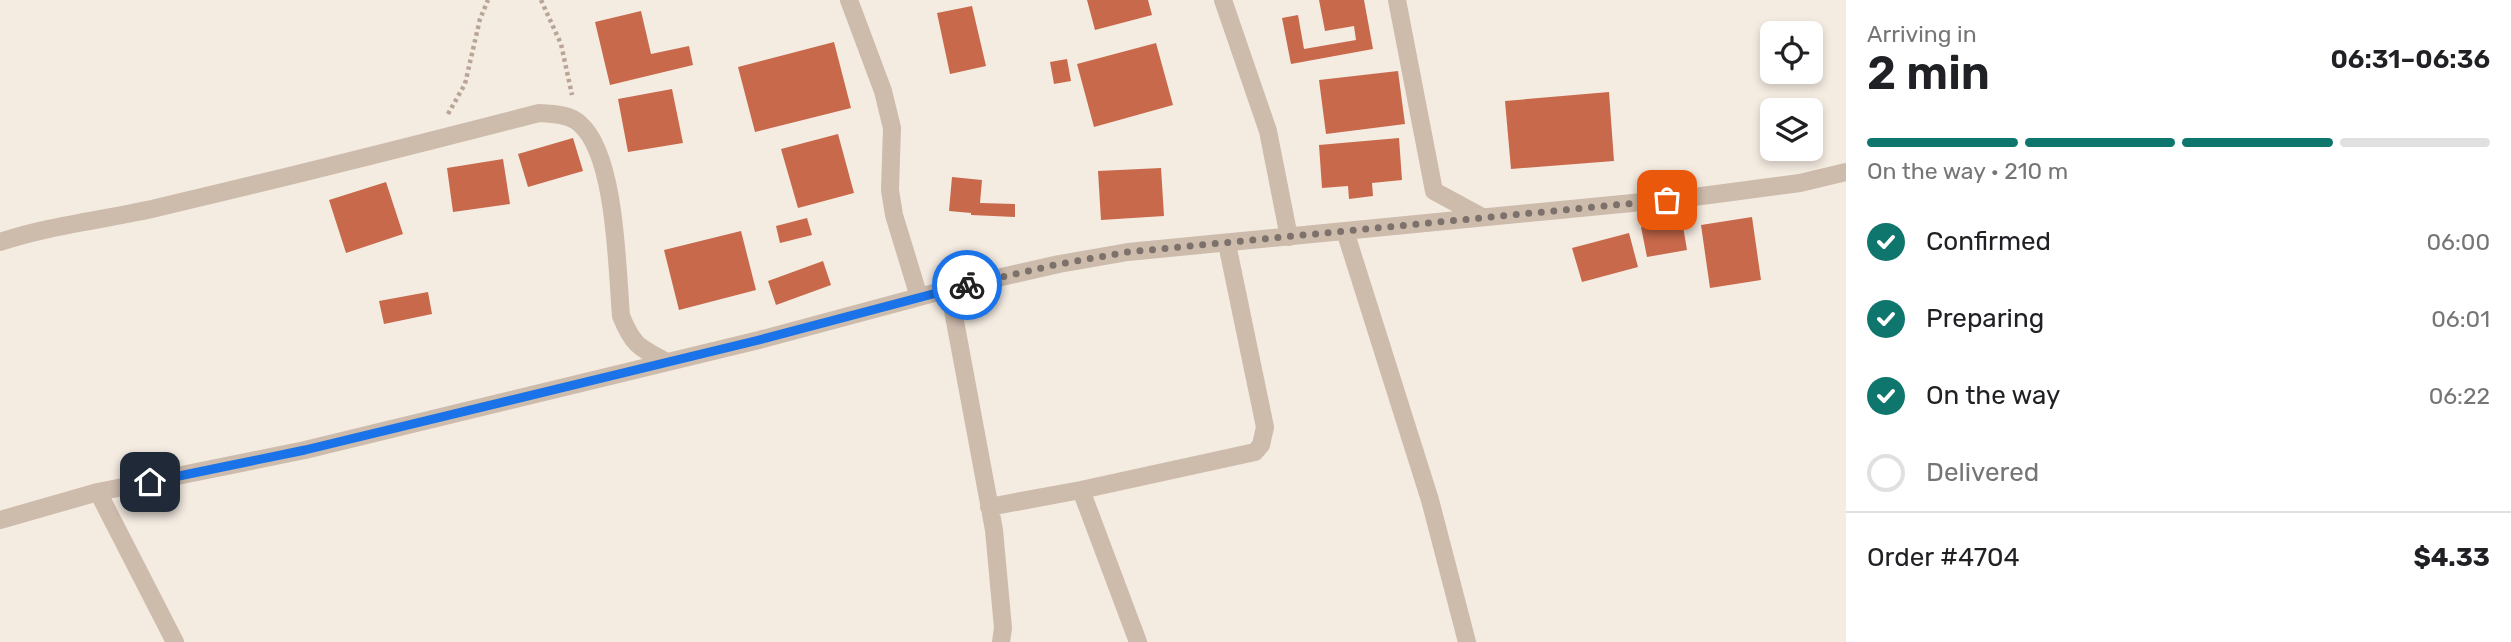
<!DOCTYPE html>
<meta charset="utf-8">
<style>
:root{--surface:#fff;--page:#f6f6f6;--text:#202124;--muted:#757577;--line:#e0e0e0;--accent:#0f766e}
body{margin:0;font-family:Rubik,sans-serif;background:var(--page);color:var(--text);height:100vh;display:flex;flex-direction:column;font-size:26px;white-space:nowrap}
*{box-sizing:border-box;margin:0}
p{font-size:23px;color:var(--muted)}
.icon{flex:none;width:38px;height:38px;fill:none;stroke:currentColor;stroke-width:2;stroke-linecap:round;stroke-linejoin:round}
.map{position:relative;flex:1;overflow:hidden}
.panel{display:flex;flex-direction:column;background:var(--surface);width:665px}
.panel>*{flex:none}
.buttons{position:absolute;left:1760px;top:21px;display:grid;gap:14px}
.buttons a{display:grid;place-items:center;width:63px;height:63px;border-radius:10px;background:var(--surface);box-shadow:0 4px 10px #0003;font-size:35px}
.pin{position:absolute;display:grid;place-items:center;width:60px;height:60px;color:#fff;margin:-30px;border-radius:14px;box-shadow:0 4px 10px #0006}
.courier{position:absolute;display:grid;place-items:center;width:70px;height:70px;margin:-35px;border:5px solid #1a73e8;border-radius:50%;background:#fff;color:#222;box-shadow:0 2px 9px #0007}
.headline em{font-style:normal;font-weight:600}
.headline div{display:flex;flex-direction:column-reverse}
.headline{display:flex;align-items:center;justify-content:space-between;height:119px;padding:0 21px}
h1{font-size:46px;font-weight:600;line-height:52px}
.bar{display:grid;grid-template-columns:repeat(4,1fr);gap:10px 7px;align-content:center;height:84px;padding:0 21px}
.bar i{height:9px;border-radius:5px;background:var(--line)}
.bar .on{background:var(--accent)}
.bar p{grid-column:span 4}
.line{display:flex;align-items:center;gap:18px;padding:0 21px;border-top:2px solid var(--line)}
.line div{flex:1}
ol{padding:0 21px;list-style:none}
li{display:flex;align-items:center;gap:21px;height:77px}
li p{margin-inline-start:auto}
li .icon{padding:7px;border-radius:50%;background:var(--accent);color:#fff;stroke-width:4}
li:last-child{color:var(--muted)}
li i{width:38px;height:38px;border:4px solid var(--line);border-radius:50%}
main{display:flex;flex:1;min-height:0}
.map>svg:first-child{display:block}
.building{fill:#c8694b}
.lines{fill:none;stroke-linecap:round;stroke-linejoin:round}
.path{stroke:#b9a596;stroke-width:4.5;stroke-dasharray:3.5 3.5;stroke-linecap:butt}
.minor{stroke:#cdbbac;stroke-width:18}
.done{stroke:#7c716b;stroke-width:7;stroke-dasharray:0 12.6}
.route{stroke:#1a73e8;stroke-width:9}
</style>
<main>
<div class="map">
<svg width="1846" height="642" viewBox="0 0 1846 642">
<rect width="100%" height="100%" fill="#f4ebe1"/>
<path class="building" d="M1087,0H1148L1152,15L1095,30Z
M1319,0H1364L1373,49L1291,64L1282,18L1298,15L1304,49L1356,40L1354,26L1325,31Z
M972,6L986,66L950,74L937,13Z
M641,11L651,54L689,46L693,65L610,85L595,22Z
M834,42L851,108L755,132L738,67Z
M1156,43L1173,105L1094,127L1077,64Z
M1067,59L1071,81L1054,84L1050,62Z
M1398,71L1405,124L1326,134L1319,80Z
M672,89L683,143L628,152L618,99Z
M1609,92L1614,161L1511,169L1505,101Z
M838,134L854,193L798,208L781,149Z
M573,138L583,171L528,187L518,154Z
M1399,138L1402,180L1372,183L1373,196L1349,199L1348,186L1322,188L1319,145Z
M503,159L510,204L453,212L447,168Z
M1161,168L1164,216L1101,220L1098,171Z
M952,177L982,180L980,203L1015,204V217L971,215V213L949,211Z
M386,182L403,234L346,253L329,200Z
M1752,217L1761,280L1710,288L1701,225Z
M807,218L812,235L780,243L776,226Z
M1682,220L1687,250L1647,257L1641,227Z
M741,231L756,290L679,310L664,250Z
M1629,233L1638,267L1582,282L1572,248Z
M823,261L831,285L776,305L768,281Z
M428,292L432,314L384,324L379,301Z"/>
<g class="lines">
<path class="path" d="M541,0L561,44L572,95
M448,114L465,84L480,19L488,0"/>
<path class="minor" d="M849,0L883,91L892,128L890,190L894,215L919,297
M1223,0L1268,131L1289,237
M1397,0L1434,191L1482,217
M1345,231L1430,500L1467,642
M0,242C51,225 104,220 156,208C284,178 411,146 539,113C552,114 570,114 580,124C616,155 617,269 621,316C633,345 638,347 665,361
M949,289L994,530L1003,628L1001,642
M1081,490L1138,642
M98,492L175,642
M989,507L1081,490L1255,452L1261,445L1265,427L1227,244
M0,520L98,492L305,450L759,340L949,289L1059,264L1128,252L1694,197L1800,183L1846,172"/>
</g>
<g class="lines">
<path class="done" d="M967,285L1059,264L1128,252L1667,200"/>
<path class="route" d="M150,482L305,450L759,340L967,285"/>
</g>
</svg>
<div class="buttons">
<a><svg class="icon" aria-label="locate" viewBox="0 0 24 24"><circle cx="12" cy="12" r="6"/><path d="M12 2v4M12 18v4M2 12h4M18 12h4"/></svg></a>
<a><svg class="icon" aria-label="layers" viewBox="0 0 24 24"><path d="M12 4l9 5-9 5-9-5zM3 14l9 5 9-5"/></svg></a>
</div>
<div class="pin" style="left:1667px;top:200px;background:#ea580c"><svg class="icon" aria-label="bag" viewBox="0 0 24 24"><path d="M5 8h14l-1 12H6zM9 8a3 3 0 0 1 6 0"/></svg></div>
<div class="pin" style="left:150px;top:482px;background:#1f2937"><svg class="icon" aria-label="home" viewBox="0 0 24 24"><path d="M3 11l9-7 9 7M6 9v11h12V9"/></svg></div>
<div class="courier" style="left:967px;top:285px"><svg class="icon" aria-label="bike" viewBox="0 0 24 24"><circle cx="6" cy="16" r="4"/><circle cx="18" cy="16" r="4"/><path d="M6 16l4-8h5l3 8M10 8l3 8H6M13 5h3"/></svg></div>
</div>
<section class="panel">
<div class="headline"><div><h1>2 min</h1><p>Arriving in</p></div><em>06:31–06:36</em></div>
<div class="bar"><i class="on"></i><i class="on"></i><i class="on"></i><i></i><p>On the way · 210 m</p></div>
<ol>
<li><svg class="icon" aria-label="check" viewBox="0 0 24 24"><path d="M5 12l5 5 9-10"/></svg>Confirmed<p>06:00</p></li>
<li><svg class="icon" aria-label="check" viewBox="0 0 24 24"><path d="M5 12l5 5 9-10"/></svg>Preparing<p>06:01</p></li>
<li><svg class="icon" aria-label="check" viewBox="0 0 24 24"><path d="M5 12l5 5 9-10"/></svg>On the way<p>06:22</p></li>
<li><i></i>Delivered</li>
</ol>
<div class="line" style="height:91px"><div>Order #4704</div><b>$4.33</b></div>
</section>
</main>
